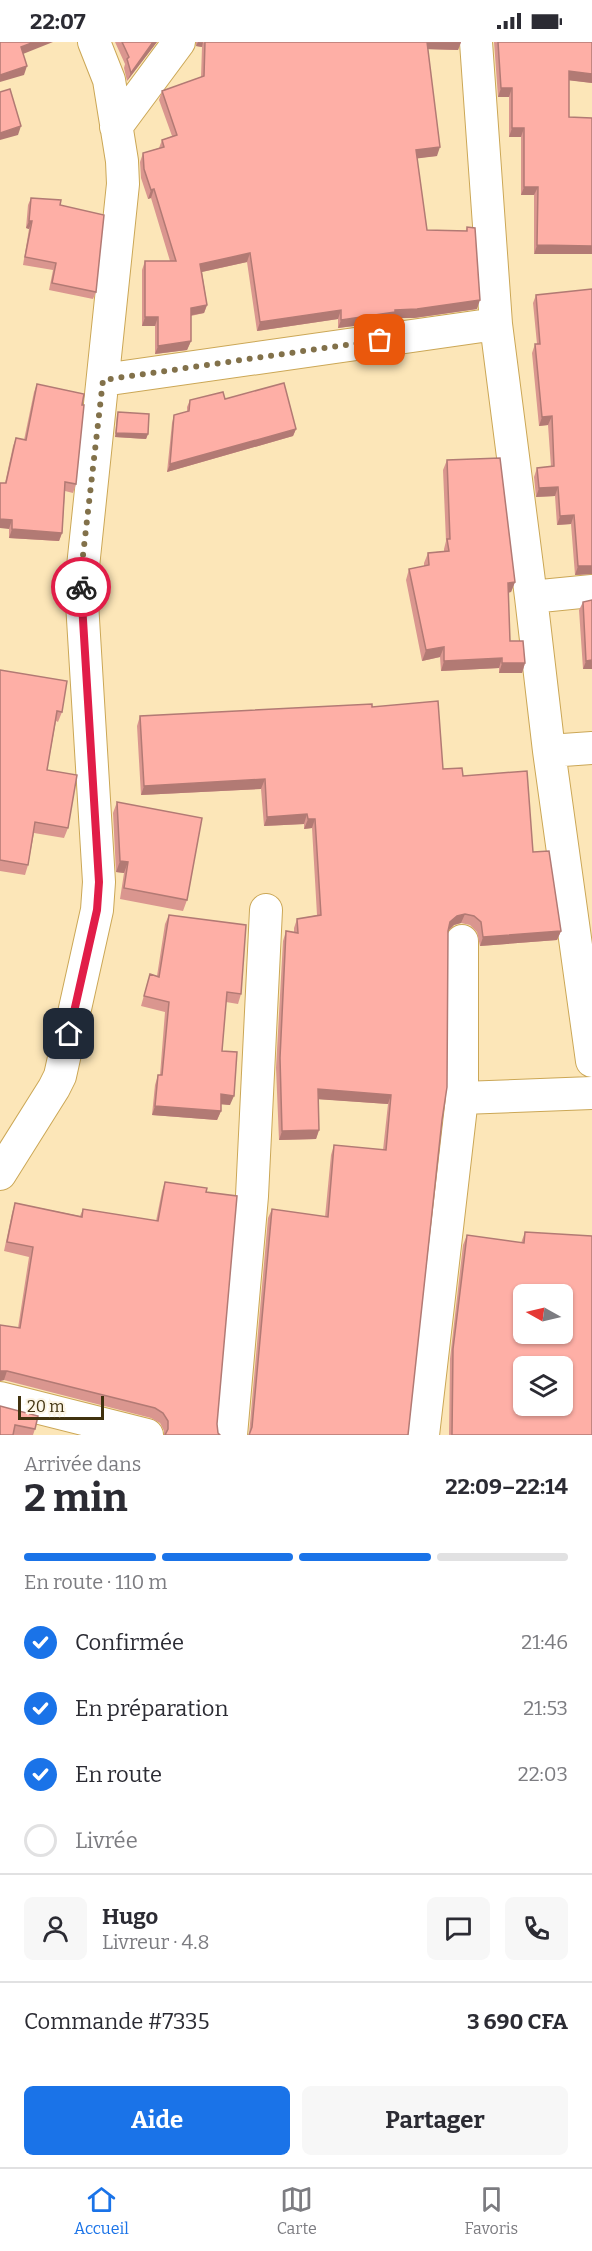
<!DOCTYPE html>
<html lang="fr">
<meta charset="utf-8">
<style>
:root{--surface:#fff;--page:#f7f7f7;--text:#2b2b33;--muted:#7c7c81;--line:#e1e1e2;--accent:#1a73e8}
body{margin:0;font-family:Bitter,serif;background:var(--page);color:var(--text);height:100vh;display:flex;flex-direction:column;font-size:22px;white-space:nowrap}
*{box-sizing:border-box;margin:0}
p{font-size:20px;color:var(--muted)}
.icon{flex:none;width:33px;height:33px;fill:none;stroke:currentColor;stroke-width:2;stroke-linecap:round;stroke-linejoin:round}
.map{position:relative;height:1393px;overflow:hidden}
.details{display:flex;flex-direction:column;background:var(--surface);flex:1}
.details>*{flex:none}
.needle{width:39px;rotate:278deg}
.tools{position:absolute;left:513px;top:1242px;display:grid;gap:12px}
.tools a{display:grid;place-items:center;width:60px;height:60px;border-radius:9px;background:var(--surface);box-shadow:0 2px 4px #0004;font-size:30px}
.scale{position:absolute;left:18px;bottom:15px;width:86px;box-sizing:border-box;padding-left:6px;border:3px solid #40320f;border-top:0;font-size:16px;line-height:21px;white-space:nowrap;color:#40320f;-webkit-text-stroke:4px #fcf5e6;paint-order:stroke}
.pin{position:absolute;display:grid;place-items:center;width:51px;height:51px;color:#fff;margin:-26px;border-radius:12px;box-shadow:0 3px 9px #0006}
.courier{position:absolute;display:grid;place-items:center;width:60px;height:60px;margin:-30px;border:4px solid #e11d48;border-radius:50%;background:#fff;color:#222;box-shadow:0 2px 8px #0007}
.summary em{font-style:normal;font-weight:700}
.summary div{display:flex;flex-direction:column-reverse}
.summary{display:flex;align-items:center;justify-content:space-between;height:102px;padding:0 24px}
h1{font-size:39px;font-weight:700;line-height:45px}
.bar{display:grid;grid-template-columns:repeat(4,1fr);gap:9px 6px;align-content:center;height:72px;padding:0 24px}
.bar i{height:8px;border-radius:4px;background:var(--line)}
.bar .current{background:var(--accent)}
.bar p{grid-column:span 4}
.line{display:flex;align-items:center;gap:15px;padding:0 24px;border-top:2px solid var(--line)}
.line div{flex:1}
.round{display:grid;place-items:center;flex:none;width:63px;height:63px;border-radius:9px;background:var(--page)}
ol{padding:0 24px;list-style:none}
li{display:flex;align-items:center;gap:18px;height:66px}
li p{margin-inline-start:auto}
li .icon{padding:6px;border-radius:50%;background:var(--accent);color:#fff;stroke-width:4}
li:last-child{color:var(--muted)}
li i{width:33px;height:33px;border:3px solid var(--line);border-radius:50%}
.button{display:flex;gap:12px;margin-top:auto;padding:12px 24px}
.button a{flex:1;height:69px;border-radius:9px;background:var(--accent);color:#fff;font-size:24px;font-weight:700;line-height:69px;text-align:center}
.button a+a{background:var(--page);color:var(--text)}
.status{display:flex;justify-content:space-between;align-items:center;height:42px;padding:0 30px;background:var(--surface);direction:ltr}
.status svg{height:16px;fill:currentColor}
.menu{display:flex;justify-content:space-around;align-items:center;height:84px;border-top:2px solid var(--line);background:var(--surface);font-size:16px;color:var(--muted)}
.menu a{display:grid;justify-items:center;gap:3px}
.menu .current{color:var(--accent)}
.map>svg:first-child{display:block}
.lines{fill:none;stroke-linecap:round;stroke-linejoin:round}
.minor-casing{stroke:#cba756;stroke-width:34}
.minor{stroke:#fff;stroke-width:32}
.wall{fill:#da968f}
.shaded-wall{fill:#b27a74}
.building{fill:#feafa6;stroke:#b27a74;stroke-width:1.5;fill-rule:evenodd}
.done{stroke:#82714a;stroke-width:6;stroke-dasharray:0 10.8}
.route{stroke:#e11d48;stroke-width:8}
</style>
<div class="status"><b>22:07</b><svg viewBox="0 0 49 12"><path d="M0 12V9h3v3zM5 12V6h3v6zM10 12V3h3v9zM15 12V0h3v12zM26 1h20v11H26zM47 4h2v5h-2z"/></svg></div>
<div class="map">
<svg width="592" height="1393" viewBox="0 0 592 1393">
<rect width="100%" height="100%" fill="#fce6b8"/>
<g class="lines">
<defs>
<path id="minor" d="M476,0L496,282L531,555L549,709L592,1019
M116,85L179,0
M103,338L496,282
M531,555L592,549
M549,709L592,706
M462,1056L592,1051
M0,1132L54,1046L60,1034L97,868L99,840L81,544L123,142L122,119L109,38L94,0
M0,1356L147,1393
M231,1393L252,1154L266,868
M423,1393L462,1056V899"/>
</defs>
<use href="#minor" class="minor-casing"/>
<use href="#minor" class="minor"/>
</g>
<path class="wall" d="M115,0H157L127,39L124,26L125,22Z
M196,0H461L458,8L427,7L437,114L417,116L427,188L466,189L467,185L477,267L414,276H393L392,279L338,286V277L257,289L247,220L202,230L207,263L204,271L191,274V299L187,308L155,312V284H142V228L145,219H170L151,156L148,157L141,136L140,120L143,111L159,106L162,98L172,94L159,58L162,49L201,35L202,5L196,4Z
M494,0H592V41L569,38V75L592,76L534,212V153H521V95H509V55H498Z
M31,156L60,163L96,250L93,257L49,248L53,228L23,223L29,187L26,186L28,163Z
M536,253L592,532L575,533L571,482L557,483L555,454L536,455L534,435L537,426L551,425L548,383L539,384L532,311L535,302H537L533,261Z
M37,342L82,363L76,442L73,451L65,449L62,491L59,499L9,496V487L5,441L13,404L16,396L24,398L34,350Z
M225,357L296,387L293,394L167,430L172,381L174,373L187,370V365L190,358Z
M118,370L148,392L146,397L115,395L117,374Z
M447,418L515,540L511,550L508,551L510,599L525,621L522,631H499V626L441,629L440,615L422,619L406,538L409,527L424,524V521L428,511L444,509V507L446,499L443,428Z
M583,560L592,627H583L579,568Z
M0,628L62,670L58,680L56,679L47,728L68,786L64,796L34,791L28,823L25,833L0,829Z
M372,665L443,727L463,734L533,810L561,889L557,898L480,904L477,890L470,883L461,881L454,883L448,889L442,1078L249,1393L268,1176L272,1167L325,1175L331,1113L334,1103L383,1108L388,1062L319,1057V1088L316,1097L279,1098L276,1026L283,899L286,889L294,890V886L297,877L317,873L312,786L304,787V782L264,784L261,747L141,753L137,684L140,674Z
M117,760L187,858L183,869L120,857L124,831L116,830L113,771Z
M169,873L241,952L238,962L226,960L222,1009L230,1063L221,1062V1069L217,1078L152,1073L155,1043L158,1033H160L165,970L141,964L150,932L157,934L165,882Z
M165,1140L206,1150L217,1382L218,1391L220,1393H164V1389L160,1381L151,1376L4,1338L0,1339V1283L18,1286L29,1215L4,1209L12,1171L15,1161L80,1174L83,1167L156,1179L162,1149Z
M525,1190L592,1393H449L450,1317L463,1203L467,1193L521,1201Z
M0,1364L35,1387L33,1393H0Z"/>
<path class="shaded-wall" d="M34,0H53L18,14L21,5Z
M153,0H157L127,39L131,31Z
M198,0H203L202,5L196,4Z
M426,0H461L458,8L423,7Z
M27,24L24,33L0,40V33Z
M569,29L592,32V41L566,38Z
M501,46H512L509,55H498Z
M21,84L18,93L0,98V91Z
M512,86H524L521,95H509Z
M440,105L437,114L413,117L416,108Z
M524,145H538L534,153H521Z
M154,147L151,156L148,157L151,148Z
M29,179H32L29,187L26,186Z
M537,203L592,204V212H534Z
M250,211L247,220L197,231L200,222Z
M480,258L477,267L414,276H393L392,279L338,286L341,278L395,268Z
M207,263L204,271L187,274L191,266Z
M341,268L338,277L257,289L260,280Z
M145,275H158L155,284H142Z
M191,299L187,308L155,312L158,304Z
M552,374L548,383L539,384L542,375Z
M296,387L293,394L167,430L170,422Z
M116,391L148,392L146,397L115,395Z
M558,445L555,454L536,455L539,446Z
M574,473L571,482L557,483L560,474Z
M0,477L12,478L9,487L0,486Z
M12,487L62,491L59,499L9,496Z
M578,524H592V532L575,533Z
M515,540L511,550L504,551L508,541Z
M444,605L440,615L422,619L426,608Z
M502,616L499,626L441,629L444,619Z
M592,618V627H583L586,619Z
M502,621H525L522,631H499Z
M265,737L261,747L141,753L144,744Z
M307,772L304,782L264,784L267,775Z
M308,777H315L312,786L304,787Z
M120,819L128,820L124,831L116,830Z
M465,872L461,881L454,883L447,890L450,880L457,874Z
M561,889L557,898L480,904L483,895Z
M318,1047L391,1053L388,1062L315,1057Z
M221,1052L234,1054L230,1063L218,1062Z
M155,1064L221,1069L217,1078L152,1073Z
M319,1088L316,1097L279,1098L282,1089Z
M0,1329H7L4,1338L0,1339Z"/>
<path class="building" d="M0,0H34L21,5L27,24L0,33Z
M122,0H153L131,31L127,17L129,15Z
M205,0H427L440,105L416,108L427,188L467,189V185L475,186L480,258L417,267L395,268V270L341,278V268L260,280L250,211L200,222L207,263L191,266V299L158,304V275H145V219H176L154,147L151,148L144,127L143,111L164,105L162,98L177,93L162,49L204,34Z
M498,0H592V32L569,29V75L592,76V204L537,203L538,145H524V86H512V46H501Z
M10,47L21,84L0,91V50Z
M31,156L61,158L60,163L104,173L96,250L52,241L56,221L25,215L32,179H29Z
M592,247V524H578L574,473L560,474L558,445L539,446L537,426L554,424L552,374L542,375L535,302H540L536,253Z
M284,341L296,387L170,422L174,373L189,369L190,358L223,350L225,357Z
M37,342L84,352L82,363H84L76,442L65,440L62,491L12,487V478L0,477V441H6L16,396L26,398Z
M118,370L149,372L148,392L116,391Z
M500,416L515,540L508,541L510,599H523L525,621H502V616L444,619V605L426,608L409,527L429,523L428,511L449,509L447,497H450L447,418Z
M592,558V618L586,619L583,560Z
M0,628L67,639L62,670L57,669L47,728L77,733L68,786L35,780L28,823L0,818Z
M438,659L443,727L462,726L463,734L527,729L533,810L549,809L561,889L483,895L481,880L474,874L465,872L457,874L450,880L448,889L447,1045L442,1078L408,1393H249L252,1385L272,1167L328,1175L334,1103L386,1108L391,1053L318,1047L319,1088L282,1089L280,1016L286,889L298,891L297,877L321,873L315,777H308L307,772L267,775L265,737L144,744L140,674L372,662V665Z
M117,760L202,776L187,858L124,846L128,820L120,819Z
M169,873L246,883L241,952L227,950L222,1009L237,1010L234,1054L221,1052V1069L155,1064L158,1033H162L169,960L144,954L150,932L159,935Z
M165,1140L207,1146L206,1150L237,1154L217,1382L218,1391L220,1393H165L168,1387V1379L163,1371L155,1366L7,1329H0V1283L20,1286L33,1205L7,1200L15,1161L82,1175L83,1167L158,1179Z
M525,1190L592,1194V1393H452L453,1307L467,1193L524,1201ZM524,1252H562V1292H524ZM524,1324H562V1364H524Z
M0,1364L38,1374L35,1387L15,1383L13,1393H0Z"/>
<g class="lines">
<path class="done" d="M81,545L82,522L103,338L380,298"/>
<path class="route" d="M69,992L97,868L99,840L81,545"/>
</g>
</svg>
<div class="tools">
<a><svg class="needle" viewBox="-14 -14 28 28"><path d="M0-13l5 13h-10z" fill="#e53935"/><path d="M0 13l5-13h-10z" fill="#7c7c81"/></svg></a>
<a><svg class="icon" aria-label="layers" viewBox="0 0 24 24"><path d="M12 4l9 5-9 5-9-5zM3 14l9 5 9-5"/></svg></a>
</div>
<div class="scale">20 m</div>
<div class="pin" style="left:380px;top:298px;background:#ea580c"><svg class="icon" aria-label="bag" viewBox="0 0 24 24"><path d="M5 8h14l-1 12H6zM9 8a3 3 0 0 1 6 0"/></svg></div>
<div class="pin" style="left:69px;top:992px;background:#1f2937"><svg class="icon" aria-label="home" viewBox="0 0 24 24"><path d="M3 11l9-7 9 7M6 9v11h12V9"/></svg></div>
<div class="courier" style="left:81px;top:545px"><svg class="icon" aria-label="bike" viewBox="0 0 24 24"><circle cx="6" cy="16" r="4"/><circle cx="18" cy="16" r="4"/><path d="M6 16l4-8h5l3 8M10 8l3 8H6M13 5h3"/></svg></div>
</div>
<section class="details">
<div class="summary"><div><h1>2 min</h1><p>Arrivée dans</p></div><em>22:09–22:14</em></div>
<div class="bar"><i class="current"></i><i class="current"></i><i class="current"></i><i></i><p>En route · 110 m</p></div>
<ol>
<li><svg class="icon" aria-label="check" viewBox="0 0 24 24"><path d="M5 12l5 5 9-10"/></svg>Confirmée<p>21:46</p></li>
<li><svg class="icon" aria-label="check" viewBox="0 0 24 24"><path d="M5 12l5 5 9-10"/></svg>En préparation<p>21:53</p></li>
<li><svg class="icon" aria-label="check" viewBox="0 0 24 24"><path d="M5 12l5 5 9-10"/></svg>En route<p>22:03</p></li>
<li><i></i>Livrée</li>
</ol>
<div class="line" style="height:108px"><a class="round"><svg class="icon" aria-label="person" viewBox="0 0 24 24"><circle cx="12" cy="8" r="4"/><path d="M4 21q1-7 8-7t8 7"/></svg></a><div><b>Hugo</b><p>Livreur · 4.8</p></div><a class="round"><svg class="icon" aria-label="chat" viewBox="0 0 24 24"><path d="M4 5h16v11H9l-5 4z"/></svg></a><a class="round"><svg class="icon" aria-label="phone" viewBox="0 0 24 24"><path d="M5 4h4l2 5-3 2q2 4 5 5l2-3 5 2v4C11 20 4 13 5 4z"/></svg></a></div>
<div class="line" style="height:78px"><div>Commande #7335</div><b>3 690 CFA</b></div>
<div class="button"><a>Aide</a><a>Partager</a></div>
</section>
<nav class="menu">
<a class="current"><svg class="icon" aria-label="home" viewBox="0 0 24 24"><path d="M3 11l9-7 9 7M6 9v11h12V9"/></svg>Accueil</a>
<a><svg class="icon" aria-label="map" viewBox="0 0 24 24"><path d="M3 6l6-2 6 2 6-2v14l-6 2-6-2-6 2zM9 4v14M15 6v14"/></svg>Carte</a>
<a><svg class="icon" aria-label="saved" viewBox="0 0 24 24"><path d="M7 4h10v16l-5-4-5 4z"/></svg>Favoris</a>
</nav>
